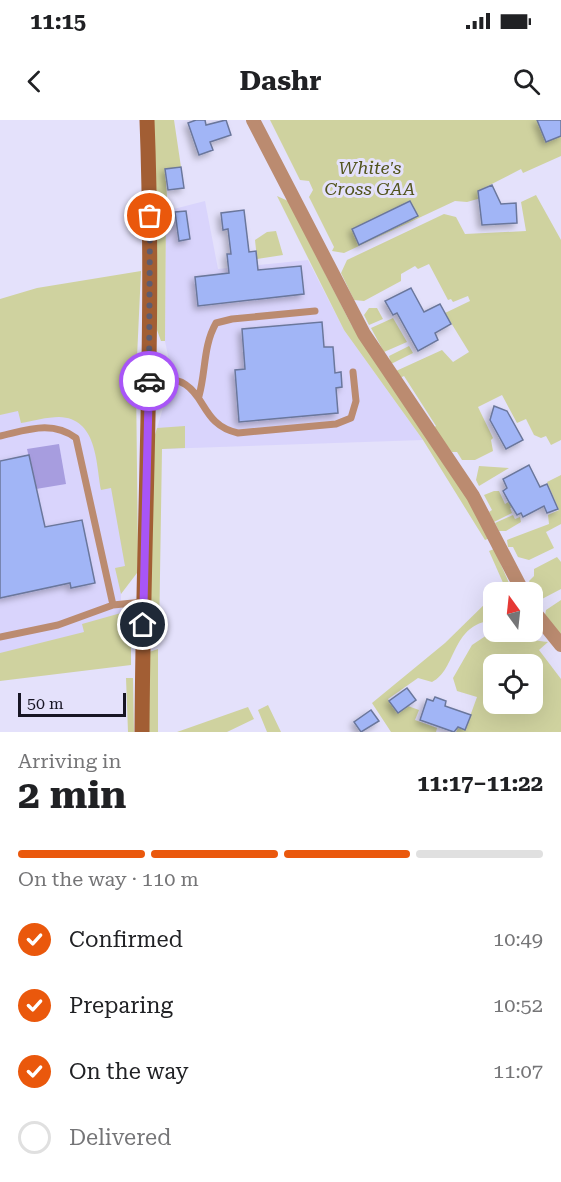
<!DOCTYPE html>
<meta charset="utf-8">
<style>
:root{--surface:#fff;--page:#f6f6f6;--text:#202124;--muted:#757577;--line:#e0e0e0;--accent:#ea580c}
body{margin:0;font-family:"Roboto Serif",serif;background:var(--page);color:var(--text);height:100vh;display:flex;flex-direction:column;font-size:22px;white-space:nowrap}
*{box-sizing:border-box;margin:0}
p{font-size:20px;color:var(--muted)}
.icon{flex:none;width:33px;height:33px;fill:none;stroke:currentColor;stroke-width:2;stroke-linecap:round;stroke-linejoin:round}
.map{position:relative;height:612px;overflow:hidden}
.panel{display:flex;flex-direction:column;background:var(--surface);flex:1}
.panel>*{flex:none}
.needle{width:39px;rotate:345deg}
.controls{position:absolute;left:483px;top:462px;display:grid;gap:12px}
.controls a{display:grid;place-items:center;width:60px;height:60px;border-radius:12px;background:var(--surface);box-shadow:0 6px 24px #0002;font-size:30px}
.scale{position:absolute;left:18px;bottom:15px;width:108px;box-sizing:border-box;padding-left:6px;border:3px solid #171524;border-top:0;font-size:16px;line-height:21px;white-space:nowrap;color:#171524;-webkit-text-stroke:4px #e4e1fb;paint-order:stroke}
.pin{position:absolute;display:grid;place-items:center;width:51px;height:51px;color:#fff;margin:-26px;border:3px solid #fff;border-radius:50%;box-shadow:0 2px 6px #0007}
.courier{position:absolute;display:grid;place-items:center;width:60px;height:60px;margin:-30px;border:4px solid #a855f7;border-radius:50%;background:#fff;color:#222;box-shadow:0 2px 8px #0007}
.summary em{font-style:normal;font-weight:700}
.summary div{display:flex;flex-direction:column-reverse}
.summary{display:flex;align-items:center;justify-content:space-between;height:102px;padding:0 18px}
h1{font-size:39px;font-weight:700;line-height:45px}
.bar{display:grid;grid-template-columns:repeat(4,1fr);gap:9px 6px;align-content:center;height:72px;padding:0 18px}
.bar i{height:8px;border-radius:4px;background:var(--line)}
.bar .selected{background:var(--accent)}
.bar p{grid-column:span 4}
ol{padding:0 18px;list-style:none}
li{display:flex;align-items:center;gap:18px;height:66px}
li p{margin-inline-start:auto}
li .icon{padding:6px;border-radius:50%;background:var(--accent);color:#fff;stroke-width:4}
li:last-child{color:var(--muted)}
li i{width:33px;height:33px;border:3px solid var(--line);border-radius:50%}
.status{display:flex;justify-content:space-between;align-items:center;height:42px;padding:0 30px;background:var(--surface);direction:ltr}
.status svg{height:16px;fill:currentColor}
header{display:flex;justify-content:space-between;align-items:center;height:78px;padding:0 18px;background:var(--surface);font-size:27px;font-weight:700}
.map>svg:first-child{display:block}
.built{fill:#d9d4fc}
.green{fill:#cfd29f;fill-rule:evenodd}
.water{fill:#a79ddf}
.building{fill:#a1b5f6;stroke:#6b779c;stroke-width:1.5;filter:url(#shadow)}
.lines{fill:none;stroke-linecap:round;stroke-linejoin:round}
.service{stroke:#bb8b70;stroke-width:7}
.minor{stroke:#bb8b70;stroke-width:14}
.secondary{stroke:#a25e34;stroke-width:15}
.done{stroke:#5f5c6f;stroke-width:6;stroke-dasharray:0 10.8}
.route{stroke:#a855f7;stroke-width:8}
.labels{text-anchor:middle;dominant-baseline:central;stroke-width:6;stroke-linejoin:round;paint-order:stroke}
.park-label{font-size:18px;font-style:italic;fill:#52541e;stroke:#e4e1fb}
</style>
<div class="status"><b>11:15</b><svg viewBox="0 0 49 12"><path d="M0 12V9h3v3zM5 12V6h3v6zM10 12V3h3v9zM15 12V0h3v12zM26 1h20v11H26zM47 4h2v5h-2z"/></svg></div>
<header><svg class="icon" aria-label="back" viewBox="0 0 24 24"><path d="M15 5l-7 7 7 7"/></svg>Dashr<svg class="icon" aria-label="search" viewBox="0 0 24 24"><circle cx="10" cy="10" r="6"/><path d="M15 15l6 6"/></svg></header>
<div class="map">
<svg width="561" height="612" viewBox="0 0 561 612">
<defs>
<filter id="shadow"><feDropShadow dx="-3.5" dy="3.5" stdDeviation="3" flood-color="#0004"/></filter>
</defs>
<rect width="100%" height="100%" fill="#e4e1fb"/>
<path class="built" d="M205,81L218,149L308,140L344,210L423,320L162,329L152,325L169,268L171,250L165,221L166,91Z
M136,259L129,442L121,474V493L0,561V275Z"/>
<path class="green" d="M153,0H174L181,47L165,49L168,90L166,91L165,221H161L157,210Z
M270,0H561V36L523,53L521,49L478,71L481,78L467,82L455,81L344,133L332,131L334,127L309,77L313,70L309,61L300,60Z
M536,75L561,120V320L551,325L546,316L541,318L534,315L526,299L517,303L502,275L478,287L493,318L491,320L493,331L475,340H462L457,332H452L433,308L436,306L404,256L400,258L396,251L442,230L453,242L469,232L445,193L470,181L468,176L453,182L451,179L448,180L429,144L418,149L415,146L401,154V161L364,181L354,180L341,153L347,140L444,94L456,97L465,114L526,111L521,82Z
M277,76L288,81L352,206L456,357L490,418L485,420L423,320L344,210Z
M276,111L283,135L257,139L255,120L267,112Z
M141,151L136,259L138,440L137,453L121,474L115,448L125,446L111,368L101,370C96,342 97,298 59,297C47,297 33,301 21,303L18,291L0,295V179L37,168Z
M369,188H377L383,199L369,205L364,195Z
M393,198L407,222L384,232L371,208Z
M409,226L413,233L391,244L389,236Z
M185,306V328L162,329L159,518L150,519L152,325L157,308Z
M479,346L509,348L479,366L476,360Z
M561,355V404L546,412L554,428L529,440L518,437L513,427H508L507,420L549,404L548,395L559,390L547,362Z
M494,371H499L505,384L512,380L515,386L510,388L512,393L494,402L489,392L492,390L484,375Z
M513,395L515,399L520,397L521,402L506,411H499L495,403Z
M494,429L513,472H497L504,465L489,431Z
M557,437L561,442V469L540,480L529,461L534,456V449Z
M493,476V500C450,505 457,550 432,562L418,558L388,579L398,593L408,586L419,590L415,600L437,608L436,612H391L372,583L445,523Z
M561,480V518L545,495L546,490Z
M121,493L131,510V545L0,561V533L84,512L82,504Z
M493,511C512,513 531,521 548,522L539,530L561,559V612H456L458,607L465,610L477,577L457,571L453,558L472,525ZM494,544H532V584H494Z
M158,529V612H148L149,532Z
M126,558H133L134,612H128Z
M268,585L281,612H267L258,590Z
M248,587L254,599L227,612H177Z"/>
<path class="water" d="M59,324L66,364L36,369L27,329Z"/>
<path class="building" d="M196,0H205L206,5L226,0L231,15L210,22L213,30L199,35L188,3Z
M537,0H561V16L546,22Z
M181,47L184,68L168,70L165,49Z
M492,65L501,84L516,83L517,103L482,105L478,71Z
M410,81L418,96L359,125L352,109Z
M244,90L249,132L256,131L258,150L301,146L304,174L198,186L195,157L229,153L227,134H231L228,109L223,110L221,93Z
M186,91L190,119L179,121L175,92Z
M411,168L424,192L440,184L451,204L435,213L438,220L418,231L397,193L393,195L385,181Z
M322,202L324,227H333L335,253L341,252L342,267L336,268L338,293L239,302L235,250L245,249L242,209Z
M494,286L507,291L523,320L506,329L490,300Z
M29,335L45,407L82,400L95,463L71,468L70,463L0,478V341Z
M529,345L540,367L547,364L558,389L547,393L544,386L523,397L521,393L517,395L509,382L503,371L507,368L503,359Z
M407,568L416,580L398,593L389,581Z
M435,577L446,581L445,586L471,595L465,610L458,607L454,612L420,600L427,579L433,581Z
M371,590L379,601L361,612L354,602Z"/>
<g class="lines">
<path class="service" d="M149,259C212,252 191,303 238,313L336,304L351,298L356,281L353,252
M199,276C206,251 203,226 216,203L232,199L315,191
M0,316C27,310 52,300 76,318L113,485
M0,517L58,505L113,485L143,482"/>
<path class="minor" d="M253,0L364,214L473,376L523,472
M532,489L561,525"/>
<path class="secondary" d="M142,612C143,408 155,204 147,0"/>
</g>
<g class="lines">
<path class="done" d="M149,261L150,96"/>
<path class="route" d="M143,505L149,261"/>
</g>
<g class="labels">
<g class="park-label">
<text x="370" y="47">White's<tspan x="370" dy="21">Cross GAA</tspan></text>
</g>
</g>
</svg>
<div class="controls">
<a><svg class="needle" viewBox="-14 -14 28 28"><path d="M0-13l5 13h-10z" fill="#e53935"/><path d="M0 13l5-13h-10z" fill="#757577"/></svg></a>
<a><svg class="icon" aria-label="locate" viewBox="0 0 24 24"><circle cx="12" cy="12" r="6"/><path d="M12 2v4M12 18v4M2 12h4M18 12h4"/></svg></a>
</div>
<div class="scale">50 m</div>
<div class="pin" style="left:150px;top:96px;background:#ea580c"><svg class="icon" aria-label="bag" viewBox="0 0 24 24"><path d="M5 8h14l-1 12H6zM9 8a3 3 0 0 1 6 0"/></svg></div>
<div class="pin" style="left:143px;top:505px;background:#1f2937"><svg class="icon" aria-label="home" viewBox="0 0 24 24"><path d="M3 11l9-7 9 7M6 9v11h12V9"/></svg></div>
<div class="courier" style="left:149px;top:261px"><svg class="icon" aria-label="car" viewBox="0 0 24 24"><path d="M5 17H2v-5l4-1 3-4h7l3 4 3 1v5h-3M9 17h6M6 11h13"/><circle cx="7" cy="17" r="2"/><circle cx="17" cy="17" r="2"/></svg></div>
</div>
<section class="panel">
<div class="summary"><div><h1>2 min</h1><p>Arriving in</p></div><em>11:17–11:22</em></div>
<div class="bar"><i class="selected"></i><i class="selected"></i><i class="selected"></i><i></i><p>On the way · 110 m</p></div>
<ol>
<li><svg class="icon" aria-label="check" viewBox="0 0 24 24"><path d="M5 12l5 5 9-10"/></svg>Confirmed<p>10:49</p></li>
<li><svg class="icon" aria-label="check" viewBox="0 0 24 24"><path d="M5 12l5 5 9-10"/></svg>Preparing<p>10:52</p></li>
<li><svg class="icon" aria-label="check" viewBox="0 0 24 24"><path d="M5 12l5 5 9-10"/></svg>On the way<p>11:07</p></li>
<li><i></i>Delivered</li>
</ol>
</section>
